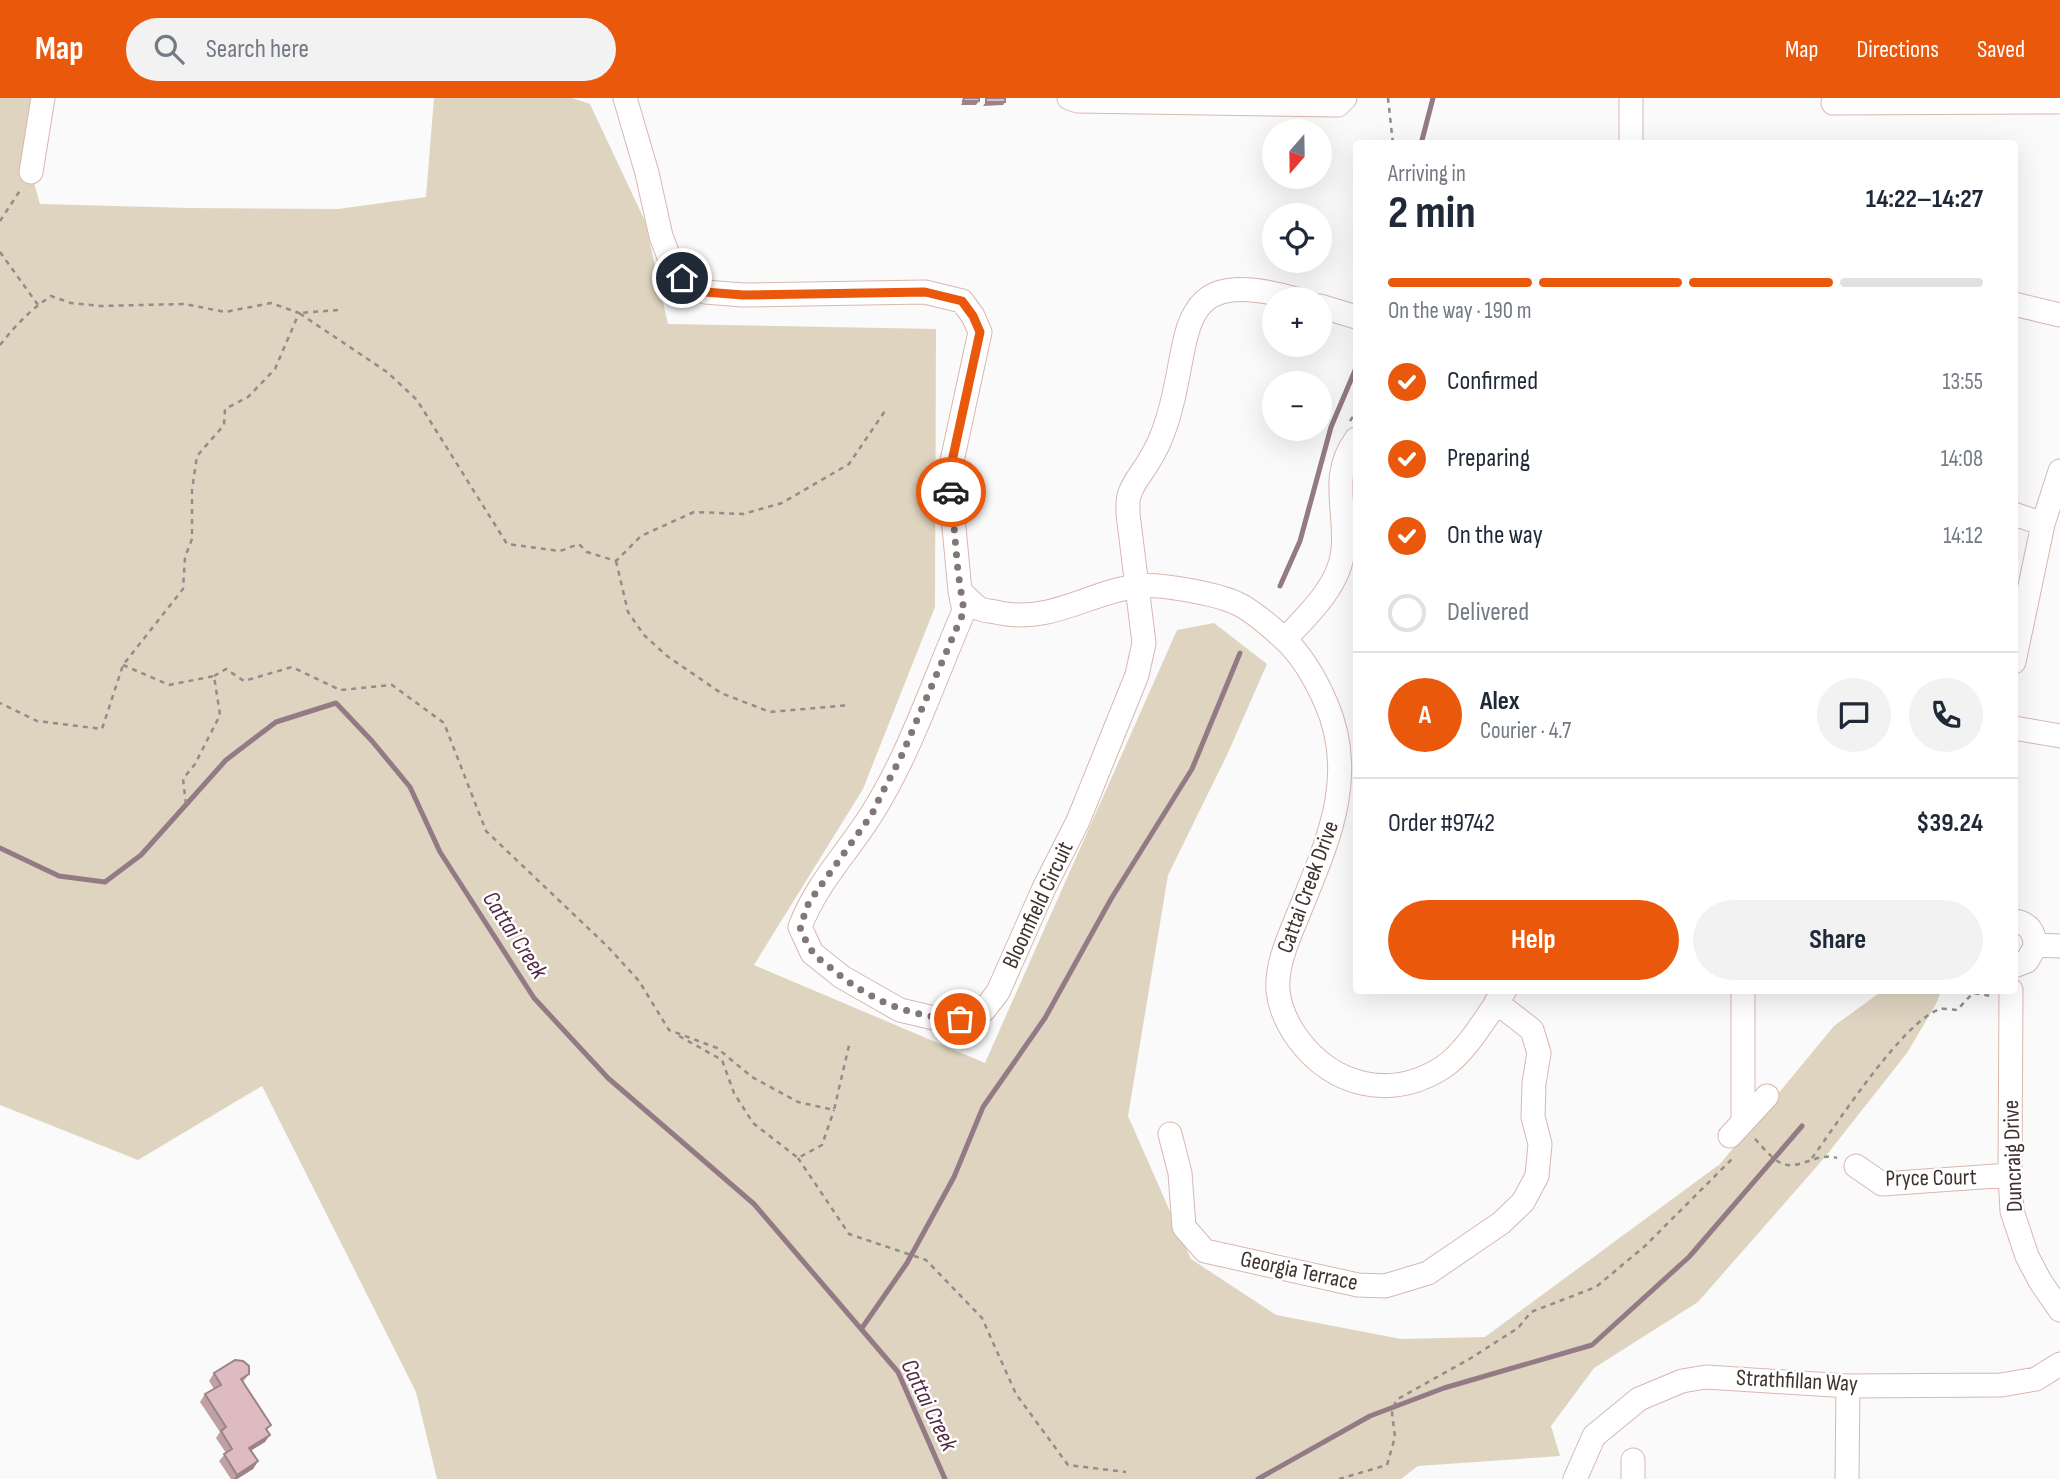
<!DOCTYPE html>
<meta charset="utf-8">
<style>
:root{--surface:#fff;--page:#f2f2f3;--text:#1f2937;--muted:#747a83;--line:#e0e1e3;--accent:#ea580c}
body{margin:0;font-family:"Sofia Sans Condensed",sans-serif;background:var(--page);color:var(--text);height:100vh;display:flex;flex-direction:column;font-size:26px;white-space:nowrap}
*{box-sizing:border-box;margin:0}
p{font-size:23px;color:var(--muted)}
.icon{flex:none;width:38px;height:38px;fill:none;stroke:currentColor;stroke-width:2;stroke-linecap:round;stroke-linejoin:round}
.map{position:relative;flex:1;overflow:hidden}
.panel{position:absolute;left:1353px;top:42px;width:665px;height:854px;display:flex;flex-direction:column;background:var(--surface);border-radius:7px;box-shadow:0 7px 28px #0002}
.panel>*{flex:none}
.needle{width:46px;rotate:200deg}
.controls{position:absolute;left:1262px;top:21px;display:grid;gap:14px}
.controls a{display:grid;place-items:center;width:70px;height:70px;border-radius:50%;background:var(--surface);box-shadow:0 7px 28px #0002;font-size:35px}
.pin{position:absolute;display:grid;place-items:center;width:60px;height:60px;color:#fff;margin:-30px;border:4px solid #fff;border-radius:50%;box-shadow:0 2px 7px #0007}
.courier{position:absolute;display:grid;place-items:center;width:70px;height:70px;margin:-35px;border:5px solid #ea580c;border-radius:50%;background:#fff;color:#222;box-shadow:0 2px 9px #0007}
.headline em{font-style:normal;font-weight:700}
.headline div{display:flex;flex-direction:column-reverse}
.headline{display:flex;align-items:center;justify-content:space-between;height:119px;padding:0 35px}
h1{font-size:46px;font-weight:700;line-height:52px}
.bar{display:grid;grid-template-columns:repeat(4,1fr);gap:10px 7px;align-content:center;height:84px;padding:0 35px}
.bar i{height:9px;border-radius:5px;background:var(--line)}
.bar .on{background:var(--accent)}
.bar p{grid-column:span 4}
.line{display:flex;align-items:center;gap:18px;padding:0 35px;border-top:2px solid var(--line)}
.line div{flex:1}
.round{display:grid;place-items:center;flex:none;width:74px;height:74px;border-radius:37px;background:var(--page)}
ol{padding:0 35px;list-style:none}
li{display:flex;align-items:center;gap:21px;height:77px}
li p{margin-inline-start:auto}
li .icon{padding:7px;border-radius:50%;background:var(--accent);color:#fff;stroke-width:4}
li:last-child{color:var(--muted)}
li i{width:38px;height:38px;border:4px solid var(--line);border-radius:50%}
.cta{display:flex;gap:14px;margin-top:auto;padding:14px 35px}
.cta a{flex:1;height:80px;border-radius:42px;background:var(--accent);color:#fff;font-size:28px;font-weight:700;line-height:80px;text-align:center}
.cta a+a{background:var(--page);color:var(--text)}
header{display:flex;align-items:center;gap:42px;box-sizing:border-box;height:98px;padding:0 35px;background:var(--accent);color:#fff}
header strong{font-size:33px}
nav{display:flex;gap:38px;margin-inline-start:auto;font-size:24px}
.search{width:490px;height:63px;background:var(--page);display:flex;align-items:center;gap:18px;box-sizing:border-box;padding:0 24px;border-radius:38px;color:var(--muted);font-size:26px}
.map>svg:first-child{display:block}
.green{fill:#ded4c0}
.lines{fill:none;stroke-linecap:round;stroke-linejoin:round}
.stream{stroke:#947a85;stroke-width:5}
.minor-casing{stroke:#d9b7af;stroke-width:25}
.path{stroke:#938c8a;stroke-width:2.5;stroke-dasharray:5 5;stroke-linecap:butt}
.minor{stroke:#fff;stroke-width:23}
.wall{fill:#bfa1a5}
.shaded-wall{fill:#9b8386}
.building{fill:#debbc0;stroke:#9b8386;stroke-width:2}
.done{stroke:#807876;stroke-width:7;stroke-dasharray:0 12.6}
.route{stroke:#ea580c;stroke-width:9}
.labels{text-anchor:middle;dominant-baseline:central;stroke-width:5;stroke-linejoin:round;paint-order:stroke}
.street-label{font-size:23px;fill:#3f322f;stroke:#fff}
.water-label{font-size:24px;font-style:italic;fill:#552a45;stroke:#fff}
</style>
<header>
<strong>Map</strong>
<div class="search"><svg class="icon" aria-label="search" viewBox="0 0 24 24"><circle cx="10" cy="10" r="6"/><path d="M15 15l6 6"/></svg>Search here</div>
<nav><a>Map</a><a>Directions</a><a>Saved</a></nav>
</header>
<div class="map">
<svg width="2060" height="1381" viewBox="0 0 2060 1381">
<rect width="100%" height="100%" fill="#fafafa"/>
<path class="green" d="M0,0H32L31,74L40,106L189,110L338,111L426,99L434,0H572L590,6L645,123L668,226L936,231L935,509L863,691L754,867L985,965L1177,532L1214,525L1267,566L1227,657L1168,777L1128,1018L1191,1161L1276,1217L1401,1241L1485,1239L1720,1066L1834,928L1882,893H1941L1936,906L1907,955L1825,1059L1698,1204L1594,1270L1551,1328L1560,1358L1418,1368L1401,1381H437L416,1294L262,988L138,1062L0,1007Z"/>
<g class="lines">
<path class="stream" d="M1421,46L1433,0
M1280,488L1300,443L1331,329L1356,270
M0,750L59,778L105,784L141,757L226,662L276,624L336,605L372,643L410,689L440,754L534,900L608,980L754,1106L898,1274L945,1381
M862,1230L907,1165L954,1079L983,1009L1045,920L1111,801L1192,671L1240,555
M1258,1381L1370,1318L1444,1290L1592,1247L1689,1159L1802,1028"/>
<defs>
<path id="minor" d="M625,0L647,75L661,138L672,167L692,187L705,194L743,197L925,194L962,203L973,218L980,234L949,377L960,493C966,498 973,507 980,511C985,513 994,513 1000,515C1053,525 1089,494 1138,488C1159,485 1217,496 1236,505C1250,511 1271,529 1283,540C1302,557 1316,582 1326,605C1359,680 1326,747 1298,817C1288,841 1276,868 1278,893C1280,911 1288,927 1298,941C1334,989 1391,1002 1442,970C1466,955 1488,916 1505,892
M1069,0L1078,3L1338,7L1345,0
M1833,5L2060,4
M1631,46V0
M31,74L43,0
M2014,206L2060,217
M1320,208L1356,219
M2014,416L2043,426
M960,493L964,513C935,579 910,656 871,717C847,755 816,786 800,829L812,855L842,879L900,912L938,921H960L984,912L998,894L1044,790L1078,723L1137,577L1144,545L1128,416C1128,409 1127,401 1130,395C1134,383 1143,374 1149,363C1156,352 1161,341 1165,329C1195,245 1165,163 1296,201
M1285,541C1308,517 1340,487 1343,452C1347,411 1329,378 1356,341
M2014,564L2043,426L2060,373
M2014,630L2060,638
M2014,823C2029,825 2035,834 2035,849L2027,863L2014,868
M2035,847L2060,848
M1743,892V1024
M2011,892L2010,1077L2012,1113L2027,1158L2040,1183L2060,1212
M1170,1036L1180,1075L1184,1129L1205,1153L1358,1187L1385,1188L1428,1175L1501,1125L1523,1104L1537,1078L1540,1046L1533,1019L1534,985L1539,955L1532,932L1496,904
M1730,1038L1767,998
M1856,1068L1882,1086L2010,1077
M1575,1381L1594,1338L1639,1301L1682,1283L1706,1279L1848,1288L2001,1287L2036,1281L2060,1266
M1633,1381V1362
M1847,1381L1848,1288"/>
</defs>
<use href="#minor" class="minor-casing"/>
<path class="path" d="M1388,0L1393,46
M0,123L21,91
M0,154L38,207
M338,212L299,215L387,274L417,302L507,446L560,453L579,446L587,454L616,463L641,438L694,414L743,416L782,405L849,366L887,310
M0,247C15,228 31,211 51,198L71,205L100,208L185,206L225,214L271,205L299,215L275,271L248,299L225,311L224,327L197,358L192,392V441L185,459L183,491L123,567L102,631L37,623L0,605
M1350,323L1356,314
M616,463L628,514L644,537L667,558L721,595L770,614L850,607
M123,567L169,587L214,578L220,617L195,666L183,681L186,707
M214,578L226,571L244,583L292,569L340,592L392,587L444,625L486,733L608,849L639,883L669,932L717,950L752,979L798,1004L834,1012L850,943
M679,938L722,962L734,995L753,1025L798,1060L822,1047L834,1012
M1755,1041C1762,1048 1770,1059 1779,1064C1797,1075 1817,1053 1837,1060
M798,1060L849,1136L926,1162L982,1220L1016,1296L1068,1367L1126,1374
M1812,1060C1837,1026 1903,923 1940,911C1944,910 1952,912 1957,912L1973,895L1991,898
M1339,1381L1387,1367L1395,1339L1392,1315L1396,1302L1471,1260L1518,1230L1531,1214L1596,1189L1645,1148L1734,1059"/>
<use href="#minor" class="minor"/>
</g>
<path class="wall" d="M214,1275L249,1276L243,1284L267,1333L265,1344L251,1352L258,1363L253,1371L237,1381H231L219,1363L226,1355L216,1340L220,1334L200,1304L205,1296L214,1291L209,1283Z"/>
<path class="shaded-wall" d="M963,3H979L976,7H961Z
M986,4H1005L1003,7L983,8Z
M270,1337L265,1344L244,1357L249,1350Z
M258,1363L253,1371L237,1381H234L237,1377Z"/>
<path class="building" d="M964,0H979V3H963Z
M986,0H1005V4H986Z
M235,1262L243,1263L249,1268V1276L241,1281L271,1327L266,1331L270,1337L249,1350L258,1363L237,1377L224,1356L232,1351L221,1333L226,1329L205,1296L221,1287L214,1275Z"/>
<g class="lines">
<path class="done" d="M951,394L958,474L964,513L901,659L881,697L872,716L809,804L800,829C803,837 807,846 812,853C816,860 825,865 832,871C869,902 911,920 960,921"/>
<path class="route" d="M682,180L705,194L743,197L925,194L962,203L973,218L980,234L949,377L951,394"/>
</g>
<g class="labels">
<g class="street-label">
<text transform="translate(1308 789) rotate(-70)">Cattai Creek Drive</text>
<text transform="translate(1038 807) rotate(-65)">Bloomfield Circuit</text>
<text transform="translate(2013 1058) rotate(-92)">Duncraig Drive</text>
<text transform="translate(1931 1080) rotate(-1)">Pryce Court</text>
<text transform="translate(1299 1173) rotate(12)">Georgia Terrace</text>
<text transform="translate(1797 1283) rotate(3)">Strathfillan Way</text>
</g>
<g class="water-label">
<text transform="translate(515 837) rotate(57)">Cattai Creek</text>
<text transform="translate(929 1307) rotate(64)">Cattai Creek</text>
</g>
</g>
</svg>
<div class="controls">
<a><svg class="needle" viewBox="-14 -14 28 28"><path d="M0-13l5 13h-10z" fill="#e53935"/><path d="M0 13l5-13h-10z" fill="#747a83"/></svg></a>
<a><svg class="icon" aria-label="locate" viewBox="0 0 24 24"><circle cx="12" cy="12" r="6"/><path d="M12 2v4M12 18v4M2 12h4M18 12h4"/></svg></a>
<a>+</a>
<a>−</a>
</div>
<div class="pin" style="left:960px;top:921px;background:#ea580c"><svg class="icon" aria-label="bag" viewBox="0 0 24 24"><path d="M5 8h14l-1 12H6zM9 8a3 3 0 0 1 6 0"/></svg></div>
<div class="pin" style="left:682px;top:180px;background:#1f2937"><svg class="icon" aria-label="home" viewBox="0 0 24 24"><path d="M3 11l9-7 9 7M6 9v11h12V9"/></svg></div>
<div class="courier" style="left:951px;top:394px"><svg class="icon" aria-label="car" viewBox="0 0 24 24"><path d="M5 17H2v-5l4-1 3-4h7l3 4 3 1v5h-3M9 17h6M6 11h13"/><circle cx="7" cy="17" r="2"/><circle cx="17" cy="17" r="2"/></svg></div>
<section class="panel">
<div class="headline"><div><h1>2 min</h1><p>Arriving in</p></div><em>14:22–14:27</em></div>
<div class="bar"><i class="on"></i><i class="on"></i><i class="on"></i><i></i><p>On the way · 190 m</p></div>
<ol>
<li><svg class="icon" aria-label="check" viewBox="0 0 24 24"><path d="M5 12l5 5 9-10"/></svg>Confirmed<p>13:55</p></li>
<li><svg class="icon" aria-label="check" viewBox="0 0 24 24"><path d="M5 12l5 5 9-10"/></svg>Preparing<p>14:08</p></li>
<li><svg class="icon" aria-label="check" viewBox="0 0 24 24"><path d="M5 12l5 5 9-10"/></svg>On the way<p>14:12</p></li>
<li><i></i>Delivered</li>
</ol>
<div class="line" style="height:126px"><b class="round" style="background:var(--accent);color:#fff">A</b><div><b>Alex</b><p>Courier · 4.7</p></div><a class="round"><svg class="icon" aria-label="chat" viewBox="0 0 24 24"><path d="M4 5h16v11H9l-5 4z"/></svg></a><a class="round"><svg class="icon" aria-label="phone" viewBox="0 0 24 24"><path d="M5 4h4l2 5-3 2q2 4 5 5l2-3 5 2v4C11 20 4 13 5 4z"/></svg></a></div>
<div class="line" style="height:91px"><div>Order #9742</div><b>$39.24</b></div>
<div class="cta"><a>Help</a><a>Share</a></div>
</section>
</div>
